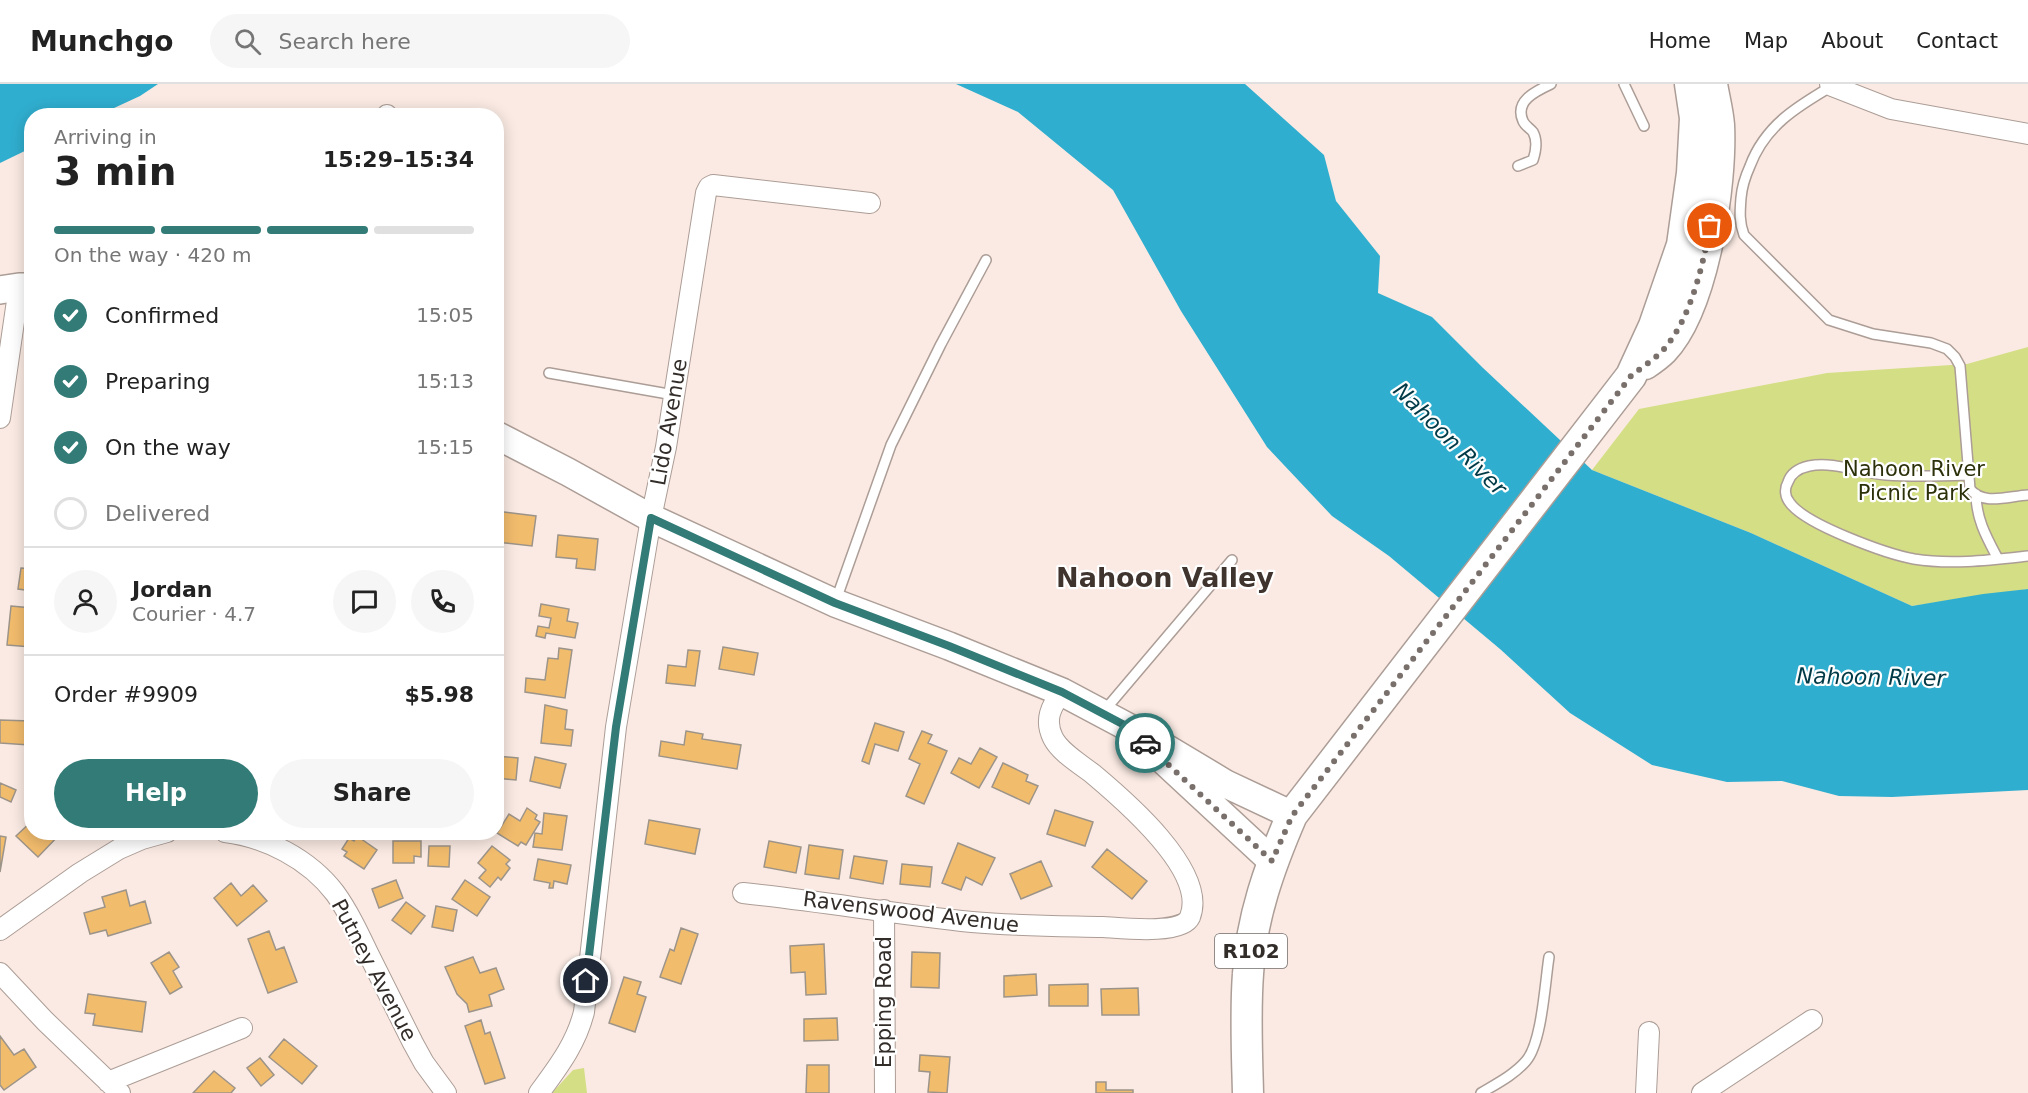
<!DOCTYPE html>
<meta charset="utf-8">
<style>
:root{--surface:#fff;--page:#f6f6f6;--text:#222;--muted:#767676;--line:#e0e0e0;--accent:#327b77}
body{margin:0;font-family:"DejaVu Sans",sans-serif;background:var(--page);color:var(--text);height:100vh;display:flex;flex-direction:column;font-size:22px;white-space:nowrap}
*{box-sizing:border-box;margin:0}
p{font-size:20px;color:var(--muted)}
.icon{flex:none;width:33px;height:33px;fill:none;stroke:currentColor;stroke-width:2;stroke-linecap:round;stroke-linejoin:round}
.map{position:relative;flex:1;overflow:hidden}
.side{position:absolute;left:24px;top:24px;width:480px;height:732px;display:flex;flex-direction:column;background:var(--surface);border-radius:24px;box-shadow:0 3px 15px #0003}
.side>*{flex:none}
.pin{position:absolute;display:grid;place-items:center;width:51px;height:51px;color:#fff;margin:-26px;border:3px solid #fff;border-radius:50%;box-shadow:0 2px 6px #0007}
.courier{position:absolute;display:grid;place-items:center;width:60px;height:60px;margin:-30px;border:4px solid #327b77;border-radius:50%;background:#fff;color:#222;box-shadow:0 2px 8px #0007}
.summary em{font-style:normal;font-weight:600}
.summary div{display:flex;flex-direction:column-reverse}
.summary{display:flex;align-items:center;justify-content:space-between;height:102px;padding:0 30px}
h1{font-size:39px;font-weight:600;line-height:45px}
.bar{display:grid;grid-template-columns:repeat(4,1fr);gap:9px 6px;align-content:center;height:72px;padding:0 30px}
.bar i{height:8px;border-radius:4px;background:var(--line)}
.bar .on{background:var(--accent)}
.bar p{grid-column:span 4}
.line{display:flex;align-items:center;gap:15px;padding:0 30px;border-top:2px solid var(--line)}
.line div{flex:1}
.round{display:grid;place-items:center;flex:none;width:63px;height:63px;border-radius:32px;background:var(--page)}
ol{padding:0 30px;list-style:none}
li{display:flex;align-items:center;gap:18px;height:66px}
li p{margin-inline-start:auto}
li .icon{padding:6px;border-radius:50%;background:var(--accent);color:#fff;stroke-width:4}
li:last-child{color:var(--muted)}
li i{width:33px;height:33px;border:3px solid var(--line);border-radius:50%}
.button{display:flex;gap:12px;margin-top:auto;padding:12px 30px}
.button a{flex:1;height:69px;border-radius:36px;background:var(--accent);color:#fff;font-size:24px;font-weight:600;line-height:69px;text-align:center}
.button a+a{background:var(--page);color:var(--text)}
header{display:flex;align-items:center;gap:36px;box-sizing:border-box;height:84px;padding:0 30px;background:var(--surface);border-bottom:2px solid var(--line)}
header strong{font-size:28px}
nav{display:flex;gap:33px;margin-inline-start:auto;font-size:21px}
.search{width:420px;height:54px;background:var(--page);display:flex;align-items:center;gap:15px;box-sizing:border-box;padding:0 21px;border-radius:33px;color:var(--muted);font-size:22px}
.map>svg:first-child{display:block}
.green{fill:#d4de84}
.water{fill:#30aecf}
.building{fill:#f2bc6d;stroke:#9d9489;stroke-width:1.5}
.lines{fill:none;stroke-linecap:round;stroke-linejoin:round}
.service-casing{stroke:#ac9d96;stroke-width:12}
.minor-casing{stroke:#ac9d96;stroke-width:22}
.secondary-casing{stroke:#ac9d96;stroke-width:30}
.primary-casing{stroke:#ac9d96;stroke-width:33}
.service{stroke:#fff;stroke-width:9}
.minor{stroke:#fff;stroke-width:20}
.secondary{stroke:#fff;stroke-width:27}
.primary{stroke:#fff;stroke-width:30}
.done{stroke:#796f6b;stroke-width:6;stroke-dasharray:0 10.8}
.route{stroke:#327b77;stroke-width:8}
.labels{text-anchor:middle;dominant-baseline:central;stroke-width:4.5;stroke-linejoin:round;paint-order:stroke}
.shield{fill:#fff;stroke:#706c6a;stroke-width:1.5}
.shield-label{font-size:20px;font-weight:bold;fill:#332d2a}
.street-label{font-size:21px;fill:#332d2a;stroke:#fff}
.park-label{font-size:21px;fill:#2d310a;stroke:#fff}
.water-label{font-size:22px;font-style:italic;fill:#013a47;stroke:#fff}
.district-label{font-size:27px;font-weight:bold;fill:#40342e;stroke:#fff}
</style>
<header>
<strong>Munchgo</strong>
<div class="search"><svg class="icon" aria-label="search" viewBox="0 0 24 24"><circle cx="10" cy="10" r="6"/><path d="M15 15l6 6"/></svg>Search here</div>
<nav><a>Home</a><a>Map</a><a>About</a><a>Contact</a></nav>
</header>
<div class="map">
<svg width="2028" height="1009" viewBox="0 0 2028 1009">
<rect width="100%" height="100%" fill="#faeae3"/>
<path class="green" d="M2028,263V505L1912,522L1751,449L1592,386L1639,325L1827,289L1967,280Z
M584,984L587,1009H552L573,986Z"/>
<path class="water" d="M0,0H158L140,12L99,31L32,32L31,64L0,79Z
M956,0H1245L1324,71L1336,117L1380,172L1378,209L1432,233L1482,283L1592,386L1751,449L1912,522L1983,510L2028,505V706L1892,713L1839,712L1782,697L1727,698L1652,681L1570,629L1500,565L1389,472L1332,432L1267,363L1181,227L1113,106L1018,28Z"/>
<path class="building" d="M496,427L536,432L532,462L496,458Z
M558,451L598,455L595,486L576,484L577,475L556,473Z
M21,484L32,485V507L18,505Z
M541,520L569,525L567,537L578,539L575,554L546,549L545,554L536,552L538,542L549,544L551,534L539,532Z
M11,522L32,524V563L7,561Z
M723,563L758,569L754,591L719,585Z
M559,564L572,566L565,614L525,608L526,594L545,596L548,574L558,575Z
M688,566L700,567L695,602L666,599L668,581L686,583Z
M545,621L567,626L565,645L573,646L571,662L541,659Z
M0,636L30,637L29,661L0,659Z
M875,639L904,648L898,667L875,660L869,680L862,677Z
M686,647L703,650L702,655L741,661L737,685L659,672L661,657L684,661Z
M922,647L932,651L928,659L947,667L924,720L906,712L920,680L909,675Z
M980,664L997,673L979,704L951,689L959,674L971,680Z
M497,672L518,674L516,696L496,694Z
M535,673L566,680L560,704L530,697Z
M1003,679L1028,691L1026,697L1038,702L1029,720L992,703Z
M0,699L16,706L11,718L0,713Z
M527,724L537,731L535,735L540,738L526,761L521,758L518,762L497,749L509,730L520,737Z
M1055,726L1093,738L1085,762L1047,750Z
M544,729L567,732L562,766L533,763L535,749L542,750Z
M649,736L700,745L695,770L645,760Z
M32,737V748H62L38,773L16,752Z
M0,752L6,753L0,788Z
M357,752L377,766L364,785L344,772L347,768L342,765L349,754L354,757Z
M393,757H421V773L414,772V779H393Z
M769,757L801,763L796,789L764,783Z
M958,759L995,774L982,801L966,793L961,806L942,799Z
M809,761L843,766L839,795L805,790Z
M429,762H450L449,783L428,782Z
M492,762L510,776L506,780L510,784L501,796L498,793L490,803L479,794L486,786L478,779Z
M1107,765L1147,797L1132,815L1092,783Z
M854,772L887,777L883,800L850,794Z
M538,775L571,781L567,800L554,797L553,804H549L550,799L534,796Z
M1041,777L1052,802L1021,815L1010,790Z
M902,780L932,783L930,803L900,800Z
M396,796L403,814L379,824L372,805Z
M465,796L490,813L477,832L452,815Z
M231,799L241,812L253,801L267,817L237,842L214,814Z
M126,806L130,822L145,817L151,839L108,852L106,846L90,850L84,829L105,823L102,813Z
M406,818L425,832L411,850L392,836Z
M436,822L457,826L453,847L432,843Z
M681,844L698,850L681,900L660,893L670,865L674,867Z
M269,847L276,866L284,863L297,898L268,909L248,855Z
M824,860L826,910L806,911L805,888L791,889L790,862Z
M169,868L179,883L173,887L182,903L170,910L151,879Z
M912,868L940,869L939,904L911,903Z
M473,873L480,889L496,884L504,905L489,911L492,922L469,928L467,920L457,910L445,883Z
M1036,890L1037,911L1004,913V892Z
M624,893L641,898L637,910L646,913L635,948L609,939Z
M1088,900V922H1049V901Z
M1138,904L1139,931H1102L1101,905Z
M88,910L146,918L142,948L93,941L95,930L85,929Z
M837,934L838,956L804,957V935Z
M481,936L485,950L490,948L505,994L485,1000L465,942Z
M0,952L14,971L24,965L36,983L4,1006L0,1001Z
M284,955L317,982L302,1000L269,973Z
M920,971L950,973L947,1009L928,1008L930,988L919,987Z
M260,974L274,991L261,1002L247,984Z
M807,981H829V1009H806Z
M214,987L235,1004L231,1009H193Z
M1096,998H1106V1006H1133V1009H1096Z"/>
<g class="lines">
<defs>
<path id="service" d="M1624,0L1644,42
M1832,2C1796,23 1765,42 1750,82C1745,93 1742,102 1741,114C1740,127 1739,138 1744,151L1829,236L1873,250L1931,259L1947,265L1955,273L1960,282L1970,405C1983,422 2009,412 2028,411
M1518,82L1533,76C1536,67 1538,57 1533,48C1530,44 1525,42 1523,37C1514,17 1536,7 1551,0
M549,289L674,311
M1968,391C1941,392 1913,393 1886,391C1860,389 1834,377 1809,382C1800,384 1791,389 1788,398C1784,405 1785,413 1790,419C1806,441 1887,470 1914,475C1951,481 1991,476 2028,472
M1976,410C1976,435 1987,454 1998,475
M836,516L891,361L941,260L986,176
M1104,627L1232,476
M1481,1009C1496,1000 1514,991 1526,977C1542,959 1545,898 1549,873"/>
<path id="minor" d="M1830,0L1832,2L1891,25L2028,50
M387,32V31
M0,334L19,203
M225,748C266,753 309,775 335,809C348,827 358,848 368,869C383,899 398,929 413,959L424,979L446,1009
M743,809C819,817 895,830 972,838C1016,842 1059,842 1103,843C1121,844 1182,851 1190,833C1208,787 1124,716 1093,690C1080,680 1060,668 1053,654C1044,636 1051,622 1062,608
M884,826L885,1009
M0,846L80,789L119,765L142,755L167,748
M0,889L45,937L120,1009
M108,998L242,944
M539,1009C558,983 576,960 584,928L616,643L651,434L666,363L706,109L709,103L713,101L870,119
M1646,1009L1649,948
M1702,1009L1812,936"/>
<path id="secondary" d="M0,206L19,203H32
M496,351L568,388L651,434L835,519L949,562L1062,608L1156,658L1226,700L1292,731
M1161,674L1272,777"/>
<path id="primary" d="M1645,280C1651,276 1658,271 1663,266C1704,223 1722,99 1719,41C1718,27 1714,13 1712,0
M1248,1009C1247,969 1245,929 1248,890C1251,834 1270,782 1292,731L1631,292L1654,242L1682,161L1692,89L1695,34L1690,0"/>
</defs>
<use href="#service" class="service-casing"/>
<use href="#minor" class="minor-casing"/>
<use href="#secondary" class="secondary-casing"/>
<use href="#primary" class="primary-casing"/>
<use href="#service" class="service"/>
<use href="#minor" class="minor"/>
<use href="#secondary" class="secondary"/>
<use href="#primary" class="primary"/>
</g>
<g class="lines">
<path class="done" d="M1145,659L1272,777L1292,732L1631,292C1642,283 1655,275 1664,265C1691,234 1703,181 1710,142"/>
<path class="route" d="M586,897L616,643L651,434L835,519L949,562L1062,608L1130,644L1145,659"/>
</g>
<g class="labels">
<rect class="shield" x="1215" y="850" width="72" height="34" rx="4.5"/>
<g class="shield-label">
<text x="1251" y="867">R102</text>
</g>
<g class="street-label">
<text transform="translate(669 338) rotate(-80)">Lido Avenue</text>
<text transform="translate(911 828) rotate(7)">Ravenswood Avenue</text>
<text transform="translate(374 886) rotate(62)">Putney Avenue</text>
<text transform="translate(884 918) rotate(-90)">Epping Road</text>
</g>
<g class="park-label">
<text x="1914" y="385">Nahoon River<tspan x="1914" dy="24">Picnic Park</tspan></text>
</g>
<g class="water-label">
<text transform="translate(1450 355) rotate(45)">Nahoon River</text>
<text transform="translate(1871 593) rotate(1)">Nahoon River</text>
</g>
<g class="district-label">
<text x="1165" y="493">Nahoon Valley</text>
</g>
</g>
</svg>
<div class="pin" style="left:1710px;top:142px;background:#ea580c"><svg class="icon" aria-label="bag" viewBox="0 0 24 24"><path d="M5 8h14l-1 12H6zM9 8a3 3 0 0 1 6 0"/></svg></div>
<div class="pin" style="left:586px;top:897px;background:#1f2937"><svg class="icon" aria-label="home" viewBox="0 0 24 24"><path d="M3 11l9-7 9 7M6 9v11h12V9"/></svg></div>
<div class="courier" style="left:1145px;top:659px"><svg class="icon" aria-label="car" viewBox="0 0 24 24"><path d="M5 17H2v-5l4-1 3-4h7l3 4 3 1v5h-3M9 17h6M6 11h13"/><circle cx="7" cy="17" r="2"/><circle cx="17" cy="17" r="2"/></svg></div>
<section class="side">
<div class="summary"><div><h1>3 min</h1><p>Arriving in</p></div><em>15:29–15:34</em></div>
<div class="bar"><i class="on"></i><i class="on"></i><i class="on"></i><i></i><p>On the way · 420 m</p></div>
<ol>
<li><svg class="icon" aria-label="check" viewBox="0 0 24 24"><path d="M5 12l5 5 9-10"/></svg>Confirmed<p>15:05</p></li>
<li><svg class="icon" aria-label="check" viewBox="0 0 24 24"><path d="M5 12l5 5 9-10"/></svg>Preparing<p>15:13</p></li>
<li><svg class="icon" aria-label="check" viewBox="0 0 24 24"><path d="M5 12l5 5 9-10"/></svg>On the way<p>15:15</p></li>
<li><i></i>Delivered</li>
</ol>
<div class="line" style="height:108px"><a class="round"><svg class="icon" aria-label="person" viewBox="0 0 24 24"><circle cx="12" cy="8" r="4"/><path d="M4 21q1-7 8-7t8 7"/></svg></a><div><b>Jordan</b><p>Courier · 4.7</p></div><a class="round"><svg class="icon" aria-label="chat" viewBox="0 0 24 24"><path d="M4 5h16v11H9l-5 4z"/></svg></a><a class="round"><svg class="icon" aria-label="phone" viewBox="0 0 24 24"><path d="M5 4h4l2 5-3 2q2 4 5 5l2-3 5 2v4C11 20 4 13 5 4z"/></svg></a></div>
<div class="line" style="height:78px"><div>Order #9909</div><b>$5.98</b></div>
<div class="button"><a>Help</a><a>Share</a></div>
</section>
</div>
